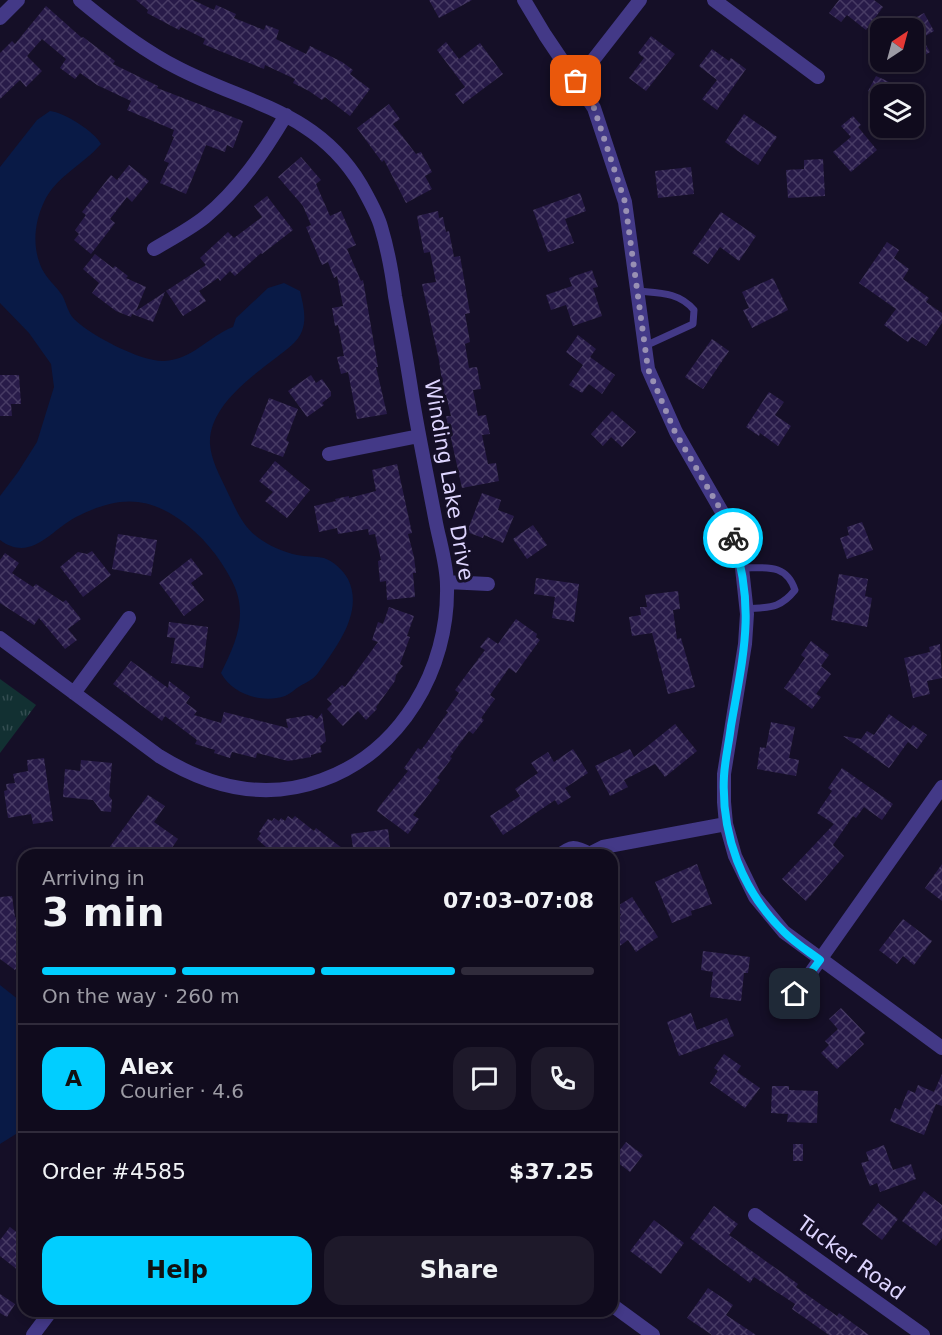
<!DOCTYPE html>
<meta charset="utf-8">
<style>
:root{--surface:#100b1d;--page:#1e192a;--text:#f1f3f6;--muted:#9c9ba4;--line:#302b3b;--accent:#01ceff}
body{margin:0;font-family:"DejaVu Sans",sans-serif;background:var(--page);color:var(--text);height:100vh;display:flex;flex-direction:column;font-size:22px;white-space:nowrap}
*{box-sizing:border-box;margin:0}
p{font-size:20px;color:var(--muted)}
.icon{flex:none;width:33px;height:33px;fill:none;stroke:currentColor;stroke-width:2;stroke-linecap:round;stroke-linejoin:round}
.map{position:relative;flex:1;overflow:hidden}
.details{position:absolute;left:18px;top:849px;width:600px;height:468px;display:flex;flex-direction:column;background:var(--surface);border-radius:18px;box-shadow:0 3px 9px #0003,0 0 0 2px var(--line)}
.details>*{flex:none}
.needle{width:39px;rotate:36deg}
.fabs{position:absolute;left:870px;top:18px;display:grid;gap:12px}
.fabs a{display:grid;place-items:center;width:54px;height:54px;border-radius:12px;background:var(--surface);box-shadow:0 3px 9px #0003,0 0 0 2px var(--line);font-size:30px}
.pin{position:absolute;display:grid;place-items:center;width:51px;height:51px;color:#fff;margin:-26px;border-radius:12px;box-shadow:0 3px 9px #0006}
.courier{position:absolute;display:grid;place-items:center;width:60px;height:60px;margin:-30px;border:4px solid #01ceff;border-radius:50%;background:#fff;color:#222;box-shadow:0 2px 8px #0007}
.headline em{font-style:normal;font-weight:800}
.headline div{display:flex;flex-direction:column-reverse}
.headline{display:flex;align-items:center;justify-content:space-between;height:102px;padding:0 24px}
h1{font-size:39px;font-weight:800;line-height:45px}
.bar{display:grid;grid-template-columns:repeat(4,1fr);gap:9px 6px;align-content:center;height:72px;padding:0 24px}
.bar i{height:8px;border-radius:4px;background:var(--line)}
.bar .on{background:var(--accent)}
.bar p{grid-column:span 4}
.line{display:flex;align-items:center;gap:15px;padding:0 24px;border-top:2px solid var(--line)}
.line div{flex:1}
.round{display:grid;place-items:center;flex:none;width:63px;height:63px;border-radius:18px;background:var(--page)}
.cta{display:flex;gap:12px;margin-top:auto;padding:12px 24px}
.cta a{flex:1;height:69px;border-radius:18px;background:var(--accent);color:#111;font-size:24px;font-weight:800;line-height:69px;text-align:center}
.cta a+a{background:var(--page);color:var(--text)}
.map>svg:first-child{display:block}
.grass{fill:url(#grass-tufts)}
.water{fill:#091a46}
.building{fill:url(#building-cross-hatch)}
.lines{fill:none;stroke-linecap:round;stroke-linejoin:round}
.service{stroke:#433987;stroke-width:7}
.minor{stroke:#433987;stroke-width:14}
.done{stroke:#9890b3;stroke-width:6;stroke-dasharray:0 10.8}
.route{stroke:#01ceff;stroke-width:8}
.labels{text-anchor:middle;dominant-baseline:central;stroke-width:6;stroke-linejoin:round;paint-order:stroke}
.street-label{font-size:21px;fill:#ded5ff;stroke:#150f27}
</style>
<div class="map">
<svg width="942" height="1335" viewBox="0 0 942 1335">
<defs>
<pattern id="grass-tufts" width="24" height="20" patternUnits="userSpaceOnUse" patternTransform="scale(1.5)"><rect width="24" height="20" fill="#123032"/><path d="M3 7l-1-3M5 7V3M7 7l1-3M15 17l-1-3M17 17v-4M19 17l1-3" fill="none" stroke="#344d51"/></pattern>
<pattern id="building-cross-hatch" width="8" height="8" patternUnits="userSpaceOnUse" patternTransform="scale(1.5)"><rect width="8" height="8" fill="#281b49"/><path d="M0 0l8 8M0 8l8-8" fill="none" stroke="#473b64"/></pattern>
</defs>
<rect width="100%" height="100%" fill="#150f27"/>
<path class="grass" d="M0,679L36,705L0,753Z"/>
<path class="water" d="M50,111C64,112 95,132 101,144C83,165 56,176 44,202C34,223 32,248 42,269C47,279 56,286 62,295C66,302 68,313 74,319C90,335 141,362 164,361C192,360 209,336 233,327L236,318L268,288L284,283L300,291C303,304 307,318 302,331C298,342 286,350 277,357C252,376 208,407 210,444C211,460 220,476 227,491C235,507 241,524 256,536C267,545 283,552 297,555C306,557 316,556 324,558C333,561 343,570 348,579C364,612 337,646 318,673C314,679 307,682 300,686C295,689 290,694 285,696C262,704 232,694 221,673C236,643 249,614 232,581C219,556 202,535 179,519C143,494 114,498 76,517C51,530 31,563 0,540V496L18,472L37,442L54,387L51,364L29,333L0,303V167L37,120Z
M0,985L24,1004V1129L0,1144Z"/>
<path class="building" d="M136,0H193L214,10L216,5L236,14L234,18L264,30L266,25L279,30L276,39L306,54L310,46L342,62L353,70L350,74L370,89L350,116L325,97L322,100L309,91L293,83L295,79L265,65L264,69L203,44L205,39L181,27L179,30L147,13L148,10Z
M429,0H472L439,18Z
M839,0H874L883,7L866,30L847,15L841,22L829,13Z
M46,6L82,38L83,37L115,61L113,64L158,86L157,88L243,121L233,148L227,145L225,152L206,145L186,194L160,183L169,163L164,161L174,137L172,136L174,130L127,110L131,101L97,85L80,73L75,79L60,68L66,59L42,39L27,56L42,71L26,87L20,80L0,99V53L12,41L15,44Z
M924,13L934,31L922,38L930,52L914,62V28H897Z
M651,36L675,54L646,91L629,78L644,58L638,53Z
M446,42L459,59L480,43L503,74L463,104L455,94L465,87L437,50Z
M712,49L729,61L731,58L746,69L717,110L702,99L717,80L699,66Z
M876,76L885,80L912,94H875L868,91Z
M389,104L400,119L393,124L416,154L421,152L432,172L425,176L432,189L406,203L384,160L382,162L357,128Z
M744,114L777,137L758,165L725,142Z
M853,116L861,125L858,127L877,150L851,172L833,152L851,137L841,126Z
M301,157L321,180L316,184L330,216L341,211L356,245L347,249L361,281L363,280L378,367H376L387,414L357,419L348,372L341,374L337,357L344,356L338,325L335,326L332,308L343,306L337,276L334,278L328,262L322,265L306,227L311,225L303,206L278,177Z
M823,159L825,196L788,198L786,170L804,169V160Z
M129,165L149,181L132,202L127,197L110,219L115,223L91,254L74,240L79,234L75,230L86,215L82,212L111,175L117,180Z
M691,167L694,194L658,198L655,171Z
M580,193L586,211L565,219L574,243L548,252L533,210Z
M267,196L293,230L262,254L261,253L235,276L230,271L220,281L218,278L199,291L206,301L183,316L166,291L206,265L200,258L228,232L234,238L262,217L254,206Z
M438,211L439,218L443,217L446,232L449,231L454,257L460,256L470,313L465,314L470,342L465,344L469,368L477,367L481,389L473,390L478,416L486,415L490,434L482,435L488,464L496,463L499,481L462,488L446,416H451L446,395H444L439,360L422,284L436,282L430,252L424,253L417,216Z
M721,212L756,236L739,261L720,247L708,264L692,253Z
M887,242L899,250L894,258L909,269L903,279L929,298L926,302L942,313V323L926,346L912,337L908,342L884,325L896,309L859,283Z
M95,254L113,268L115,266L128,276L126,278L146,287L136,311L165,292L153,322L132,314L131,317L116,311L92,293L99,283L83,269Z
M592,270L598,287L593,288L602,316L573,326L566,305L551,310L546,295L572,286L569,278Z
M773,278L788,310L752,328L743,310L749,308L742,292Z
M578,335L596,349L590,357L615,375L602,394L589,384L582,393L569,385L583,365L566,352Z
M712,339L729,351L703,389L685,377Z
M0,375H19L21,404H11L12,416H0Z
M311,375L316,383L322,379L331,392V396L322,403L324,405L307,417L288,391Z
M769,392L784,402L775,415L791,426L778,446L760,433L759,436L746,427Z
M269,398L298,409L286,440L289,442L283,457L251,445Z
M612,411L636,432L622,447L611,437L603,446L591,434Z
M275,461L310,490L287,518L265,501L273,492L259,481Z
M397,464L412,533L408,534L414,557L416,573H413L415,597L387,600L386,581L380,582L378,561L381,560L375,534L369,535L368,529L338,534L337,528L319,532L314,506L336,501L335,499L349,496V498L376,491L372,470Z
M482,493L501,500L498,510L514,516L503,543L484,535L483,538L467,532Z
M862,522L873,550L847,559L840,538L849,535L847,527Z
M533,525L547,545L527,559L513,539Z
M118,534L157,540L151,576L112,569Z
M92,551L111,575L83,597L60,567L78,552L87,554Z
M5,553L19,563L12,573L33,587L36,584L63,602L66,600L81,619L68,629L77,640L65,649L39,618L34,625L0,603V560Z
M191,558L203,574L191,583L204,600L184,616L159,583Z
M839,574L868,579L865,596L872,598L867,627L831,620Z
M536,578L579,584L574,622L552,618L555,597L534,594Z
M678,591L680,609L673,610L677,639L681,638L695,687L668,694L652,633L632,636L629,617L641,615L640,607H647L645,595Z
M389,607L414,616L407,636L410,637L400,664L403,666L396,675L395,681L376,707L377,709L366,720L358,711L343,726L327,709L332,704L327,699L342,685L345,687L378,642L372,640L378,622L383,624Z
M516,619L537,634L536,637L540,640L516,673L509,668L490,695L495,699L481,718L484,720L473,734L469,731L450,757L452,758L437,778L440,780L413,815L419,819L408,834L377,811L379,807L408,771L404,768L418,748L421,750L425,745L448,712L446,711L459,693L455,690L485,650L480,647L488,637L498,644Z
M169,622L208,627L203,668L171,663L175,638L167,637Z
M811,641L829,655L821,666L831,674L816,694L821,697L812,709L784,688L805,658L801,655Z
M940,644L942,678L927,681L930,694L913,698L904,658L930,652L929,647Z
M131,661L168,688L169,681L190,697L186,703L197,711L194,715L221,723L224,712L288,728L286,719L311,715L317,719L322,713L326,741L320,746L322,752L311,755V757L288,761L257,753L256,758L232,752L230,758L214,753L215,750L195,744L197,740L165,716L162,721L113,684Z
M889,714L910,729L913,725L927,735L917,749L908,742L889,768L843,736L861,739L867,731L874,735Z
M771,722L795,727L789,758L799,760L796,776L757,769L760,747L766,748Z
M675,724L697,751L665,777L655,764L624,780L628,787L610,796L595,766L630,749L634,757Z
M573,749L588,773L565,788L571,797L558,805L555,800L503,835L490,816L520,796L515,789L538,773L531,763L548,752L554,762Z
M44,758L53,821L33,824L31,814L8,818L4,791L7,790L6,784L15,783L13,774L28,771L27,760Z
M81,760L112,763L109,796L112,800L111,812L101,811L93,800L63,797L65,769L80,771Z
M842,768L893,804L882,820L864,807L856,818L853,816L833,845L844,856L806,901L782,879L834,824L817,813L832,791L828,788Z
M148,795L165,806L154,822L178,839L167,855H135L126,848L122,855H119L109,848Z
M288,816L292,819L295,816L314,831L316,828L351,855H275L257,839L261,833L259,832L268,819L272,821L274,818L279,821L281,818L285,821Z
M388,829L391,855H354L351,834Z
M697,864L712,904L691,911L692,915L672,923L655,882Z
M942,864V901L925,888Z
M12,896L15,917L24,923V958L15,970L0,959V897Z
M632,897L658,937L636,952L628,940L617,948L612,940V921L621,915L616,907Z
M903,919L932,941L914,965L903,956L897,964L879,950Z
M703,951L750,957L748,973H744L741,1001L710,997L713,972L701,970Z
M841,1008L865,1033L859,1039L864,1044L837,1069L821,1053L829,1045L825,1041L838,1029L829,1019Z
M691,1013L697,1030L727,1018L734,1036L679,1056L667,1022Z
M724,1054L741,1066L737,1072L760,1088L745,1108L710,1083L718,1071L714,1068Z
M942,1074V1106L936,1104L924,1135L890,1121L895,1108L900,1110L908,1090L915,1093L918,1085L934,1092Z
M772,1086H789V1090L818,1091L817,1123L787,1122L788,1114L771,1113Z
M626,1142L643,1155L630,1172L613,1159Z
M793,1144H803V1161H793Z
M884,1145L893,1170L911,1164L916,1179L880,1192L877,1183L870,1186L861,1163L869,1161L866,1152Z
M924,1191L942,1205V1238L936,1246L902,1221Z
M878,1203L898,1219L882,1240L862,1224Z
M714,1206L738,1224L729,1235L798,1284L796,1287L837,1316L839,1313L869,1335H829L792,1309L795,1304L754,1277L750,1283L690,1238Z
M654,1220L684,1243L661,1274L630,1251Z
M10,1227L24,1238V1275L0,1256V1240Z
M708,1288L733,1305L726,1315L756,1335H712L687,1318Z
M0,1294L15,1304L7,1317L0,1313Z"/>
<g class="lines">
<path class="service" d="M638,291C659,293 679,292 694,310L693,324L645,346
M742,568C766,568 786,563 795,590C780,609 769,607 747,609
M554,855C571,841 575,842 594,852"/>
<path class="minor" d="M524,0L545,35L594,108L625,202L648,369L676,432L722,512L734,539L742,568L747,614L745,644L724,774V802L726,824L735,856L755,897L784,932L942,1048
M714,0L818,77
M0,18L18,0
M576,82L640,0
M154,249C171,239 190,229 205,217C239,189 264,152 286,115
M329,454L419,436
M447,582L488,584
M0,638L159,756C209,787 265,801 322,780C401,752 449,669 447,586C447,565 440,543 436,523C428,480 419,438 412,395C407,362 401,329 395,296C392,273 388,250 381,227C377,213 368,198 361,185C316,110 246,104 176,67C141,49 110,25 80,0
M74,693L129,618
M587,855L603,847L726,824
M783,1012L942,787
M755,1215L923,1335
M612,1305L653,1335
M33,1335L51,1311"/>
</g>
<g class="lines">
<path class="done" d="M576,81L594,108L625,202L648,369L675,432L722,512L733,538"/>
<path class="route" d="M733,538C756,609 743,656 731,726C729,743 725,759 724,776C721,835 742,891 784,932C795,943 808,951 820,960L795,994"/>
</g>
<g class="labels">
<g class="street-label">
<text transform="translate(449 480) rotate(80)">Winding Lake Drive</text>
<text transform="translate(851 1258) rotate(36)">Tucker Road</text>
</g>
</g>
</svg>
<div class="fabs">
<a><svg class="needle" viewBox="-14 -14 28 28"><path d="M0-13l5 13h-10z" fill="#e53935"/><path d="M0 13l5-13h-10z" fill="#9c9ba4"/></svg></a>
<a><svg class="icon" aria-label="layers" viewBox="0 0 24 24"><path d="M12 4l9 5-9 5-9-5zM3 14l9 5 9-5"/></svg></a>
</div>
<div class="pin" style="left:576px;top:81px;background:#ea580c"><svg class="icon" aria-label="bag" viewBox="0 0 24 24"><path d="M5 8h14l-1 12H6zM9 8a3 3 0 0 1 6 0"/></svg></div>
<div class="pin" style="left:795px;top:994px;background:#1f2937"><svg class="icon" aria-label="home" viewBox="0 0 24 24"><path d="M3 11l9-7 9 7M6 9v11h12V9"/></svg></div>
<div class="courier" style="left:733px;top:538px"><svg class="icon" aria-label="bike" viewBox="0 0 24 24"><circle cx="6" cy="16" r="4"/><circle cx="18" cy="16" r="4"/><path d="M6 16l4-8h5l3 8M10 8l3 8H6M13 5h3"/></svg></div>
<section class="details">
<div class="headline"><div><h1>3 min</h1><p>Arriving in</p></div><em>07:03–07:08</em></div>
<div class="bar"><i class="on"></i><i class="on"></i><i class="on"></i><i></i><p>On the way · 260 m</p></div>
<div class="line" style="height:108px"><b class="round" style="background:var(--accent);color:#111">A</b><div><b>Alex</b><p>Courier · 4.6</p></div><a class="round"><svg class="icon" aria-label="chat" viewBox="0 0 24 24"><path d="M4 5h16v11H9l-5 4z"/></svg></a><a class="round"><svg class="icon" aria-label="phone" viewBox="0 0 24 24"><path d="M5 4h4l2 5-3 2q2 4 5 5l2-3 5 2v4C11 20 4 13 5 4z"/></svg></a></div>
<div class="line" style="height:78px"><div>Order #4585</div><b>$37.25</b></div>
<div class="cta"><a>Help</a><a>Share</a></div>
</section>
</div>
